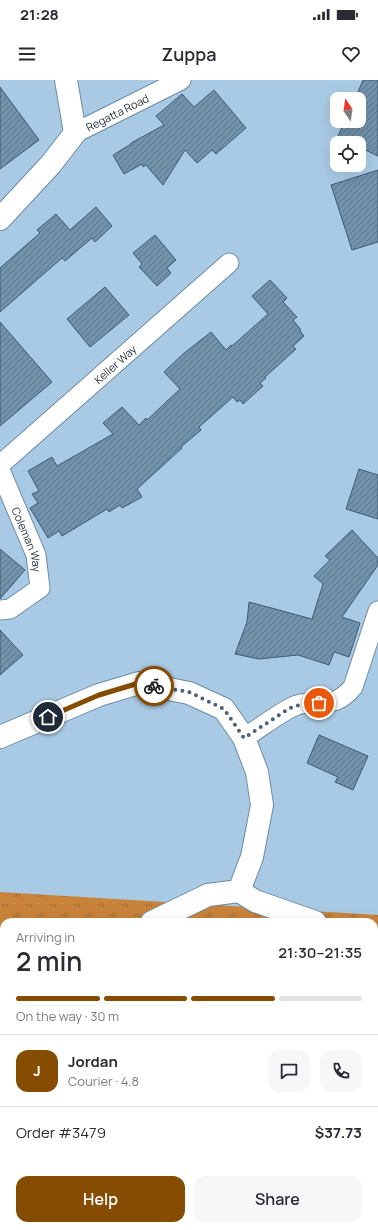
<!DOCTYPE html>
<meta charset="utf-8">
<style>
:root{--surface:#fff;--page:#f7f7f7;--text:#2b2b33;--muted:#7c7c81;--line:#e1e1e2;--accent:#864c01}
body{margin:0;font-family:Manrope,sans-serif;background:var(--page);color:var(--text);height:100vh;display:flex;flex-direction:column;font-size:15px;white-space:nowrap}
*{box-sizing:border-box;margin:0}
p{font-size:13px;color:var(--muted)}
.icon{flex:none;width:22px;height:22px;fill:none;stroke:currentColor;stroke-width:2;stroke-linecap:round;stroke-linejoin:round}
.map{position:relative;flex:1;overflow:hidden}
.sheet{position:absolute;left:0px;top:838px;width:378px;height:312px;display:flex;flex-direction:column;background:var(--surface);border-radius:12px 12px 0 0;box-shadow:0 4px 16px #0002}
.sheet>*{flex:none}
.needle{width:26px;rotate:347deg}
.controls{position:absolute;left:330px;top:12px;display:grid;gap:8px}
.controls a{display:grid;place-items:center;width:36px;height:36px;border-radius:8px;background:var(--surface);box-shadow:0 4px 16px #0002;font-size:20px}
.pin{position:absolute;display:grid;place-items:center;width:34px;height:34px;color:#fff;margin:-17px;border:2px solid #fff;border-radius:50%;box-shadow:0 1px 4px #0007}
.courier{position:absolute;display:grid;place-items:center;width:40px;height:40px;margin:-20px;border:3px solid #864c01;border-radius:50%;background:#fff;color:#222;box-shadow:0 1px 5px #0007}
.headline em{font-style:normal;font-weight:600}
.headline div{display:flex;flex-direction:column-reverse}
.headline{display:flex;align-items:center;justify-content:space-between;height:68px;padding:0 16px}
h1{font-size:26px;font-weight:600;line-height:30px}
.bar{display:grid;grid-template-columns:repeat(4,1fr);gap:6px 4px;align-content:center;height:48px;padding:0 16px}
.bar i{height:5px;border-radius:3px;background:var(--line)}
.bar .current{background:var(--accent)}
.bar p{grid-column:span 4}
.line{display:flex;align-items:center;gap:10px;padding:0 16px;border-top:1px solid var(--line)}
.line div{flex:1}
.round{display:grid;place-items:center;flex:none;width:42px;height:42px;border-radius:12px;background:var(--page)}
.primary-button{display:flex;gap:8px;margin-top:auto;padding:8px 16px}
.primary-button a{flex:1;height:46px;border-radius:12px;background:var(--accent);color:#fff;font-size:16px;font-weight:600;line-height:46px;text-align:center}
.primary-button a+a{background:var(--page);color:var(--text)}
.status{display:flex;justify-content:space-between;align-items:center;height:28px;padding:0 20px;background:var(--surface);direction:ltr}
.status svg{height:11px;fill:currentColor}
header{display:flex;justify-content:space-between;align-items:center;height:52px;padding:0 16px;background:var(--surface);font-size:18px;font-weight:600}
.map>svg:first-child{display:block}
.grass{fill:url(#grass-tufts);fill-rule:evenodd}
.building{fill:url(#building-hatch);stroke:#3e5c73}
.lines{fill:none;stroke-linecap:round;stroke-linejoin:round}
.street-casing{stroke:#6c8ba4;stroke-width:21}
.secondary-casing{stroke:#6c8ba4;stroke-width:24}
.street{stroke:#fff;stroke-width:19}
.secondary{stroke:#fff;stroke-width:22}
.done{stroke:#4f6273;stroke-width:4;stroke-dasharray:0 7.2}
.route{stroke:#864c01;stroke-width:5}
.labels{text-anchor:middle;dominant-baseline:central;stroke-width:3;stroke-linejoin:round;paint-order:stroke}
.street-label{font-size:11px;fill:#1e2a35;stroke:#d8e9f6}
</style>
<div class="status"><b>21:28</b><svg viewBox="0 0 49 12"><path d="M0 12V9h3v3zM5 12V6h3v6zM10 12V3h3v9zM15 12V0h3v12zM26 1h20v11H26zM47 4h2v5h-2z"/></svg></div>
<header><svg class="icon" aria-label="menu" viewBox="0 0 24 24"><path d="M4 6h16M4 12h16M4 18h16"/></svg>Zuppa<svg class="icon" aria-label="heart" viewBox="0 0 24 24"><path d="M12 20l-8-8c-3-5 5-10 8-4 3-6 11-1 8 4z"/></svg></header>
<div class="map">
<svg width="378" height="1150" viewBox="0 0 378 1150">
<defs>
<pattern id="grass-tufts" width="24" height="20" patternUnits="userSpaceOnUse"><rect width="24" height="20" fill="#ca833b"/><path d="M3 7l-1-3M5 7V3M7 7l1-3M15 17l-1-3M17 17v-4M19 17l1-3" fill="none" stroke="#a36b32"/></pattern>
<pattern id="building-hatch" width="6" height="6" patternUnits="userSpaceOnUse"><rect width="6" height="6" fill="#7291aa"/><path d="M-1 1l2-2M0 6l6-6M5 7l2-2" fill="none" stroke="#5d778b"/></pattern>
</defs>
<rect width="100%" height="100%" fill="#a9cae5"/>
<path class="grass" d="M0,812L378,835V1150H0ZM4,842H374V1146H4Z"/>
<path class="building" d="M363,0H378V76L359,67V63H349L337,58L345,41H359V19H355Z
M0,7L39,60L0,89Z
M214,10L246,48L216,74L212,70L197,83L185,70L163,105L146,85L143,87L142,84L124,94L113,75L131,64V63L164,45L156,36L182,14L194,27Z
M378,90V162L352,170L331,105Z
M96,127L112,146L95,162L92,158L65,181L62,178L0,232V188L40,153L37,150L56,134L70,150Z
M155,155L176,180L167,188L171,193L157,206L139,187L142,184L133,173Z
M270,200L287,218L283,222L297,237L293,240L301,250L300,251L304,256L293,266L296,269L265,297L266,298L260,303L263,306L243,324L240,320L237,322L233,317L199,347L201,350L181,367L182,368L137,409L142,417L122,428L120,425L109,432L107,429L62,456L59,451L48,458L30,428L38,423L32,414L39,411L28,391L52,377L57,386L113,354L103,343L122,327L139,345L146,338L147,340L180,309L164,292L183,274L211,252L226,270L231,265L232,266L268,234L252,216Z
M105,207L129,235L90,267L67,239Z
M0,242L52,302L0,346Z
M359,389L378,395V439L346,429Z
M352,450L378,478V485L342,537L360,543L349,577L334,572L329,585L298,575L259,579L235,574L247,542L249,522L312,539L323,504L314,496L330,480L325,476Z
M0,469L25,490L0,519Z
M0,550L23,575L0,595Z
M319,655L368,676L353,710L335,702L338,697L307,683Z"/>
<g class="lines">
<defs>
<g id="street">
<path id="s1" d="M75,53L181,0"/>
<path id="s2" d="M0,385L229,183"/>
<path id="s3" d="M0,390L36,475L40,508L10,529L0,530"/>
<path d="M244,658C259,649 281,631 297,625C321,618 333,631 353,607L378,531"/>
</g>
<path id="secondary" d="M0,139L51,84L75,53L66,0
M0,657L99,615L139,603L189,613L224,629L244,658L257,692L262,725L252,777L239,811
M239,811L255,821L315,842
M152,842L208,815L239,811
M374,863L378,864
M0,925L4,923"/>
</defs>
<use href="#street" class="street-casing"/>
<use href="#secondary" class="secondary-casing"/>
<use href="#street" class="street"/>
<use href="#secondary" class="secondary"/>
</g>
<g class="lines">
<path class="done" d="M154,606L189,612L224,629L244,658L290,628L306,623H319"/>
<path class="route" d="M48,637L99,615L139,603L154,606"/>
</g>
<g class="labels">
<g class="street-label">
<text stroke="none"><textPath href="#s1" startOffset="47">Regatta Road</textPath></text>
<text stroke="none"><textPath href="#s2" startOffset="153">Keller Way</textPath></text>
<text stroke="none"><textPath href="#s3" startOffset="75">Coleman Way</textPath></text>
</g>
</g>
</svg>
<div class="controls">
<a><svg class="needle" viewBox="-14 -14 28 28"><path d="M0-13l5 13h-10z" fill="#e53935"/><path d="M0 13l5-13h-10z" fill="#7c7c81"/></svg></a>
<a><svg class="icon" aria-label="locate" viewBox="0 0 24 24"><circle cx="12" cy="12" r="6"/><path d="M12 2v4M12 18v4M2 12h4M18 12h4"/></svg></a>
</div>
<div class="pin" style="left:319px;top:623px;background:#ea580c"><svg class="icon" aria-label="bag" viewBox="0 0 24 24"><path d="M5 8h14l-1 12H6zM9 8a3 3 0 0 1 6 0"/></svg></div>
<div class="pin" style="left:48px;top:637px;background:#1f2937"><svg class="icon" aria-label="home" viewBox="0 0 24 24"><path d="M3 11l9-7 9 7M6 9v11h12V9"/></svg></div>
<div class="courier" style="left:154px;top:606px"><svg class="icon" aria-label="bike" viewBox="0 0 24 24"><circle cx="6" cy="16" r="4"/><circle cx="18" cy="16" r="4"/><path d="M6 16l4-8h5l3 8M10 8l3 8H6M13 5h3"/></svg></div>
<section class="sheet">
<div class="headline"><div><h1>2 min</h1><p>Arriving in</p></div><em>21:30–21:35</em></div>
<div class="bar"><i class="current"></i><i class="current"></i><i class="current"></i><i></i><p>On the way · 30 m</p></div>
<div class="line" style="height:72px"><b class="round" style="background:var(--accent);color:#fff">J</b><div><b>Jordan</b><p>Courier · 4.8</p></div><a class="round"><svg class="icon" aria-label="chat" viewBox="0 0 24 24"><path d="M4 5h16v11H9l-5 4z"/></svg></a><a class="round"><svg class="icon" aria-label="phone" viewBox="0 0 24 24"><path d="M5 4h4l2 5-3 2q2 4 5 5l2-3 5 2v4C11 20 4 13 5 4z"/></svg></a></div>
<div class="line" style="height:52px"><div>Order #3479</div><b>$37.73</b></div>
<div class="primary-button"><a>Help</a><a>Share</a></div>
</section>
</div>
